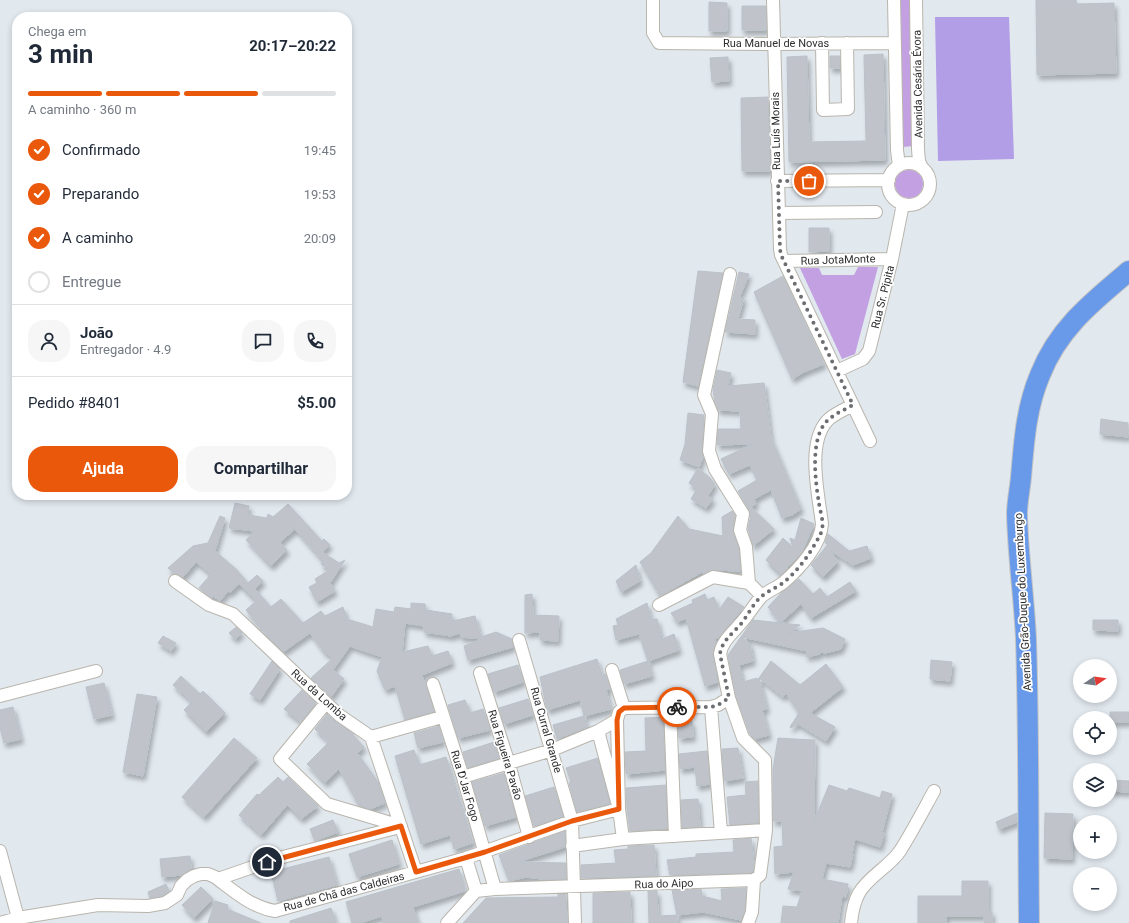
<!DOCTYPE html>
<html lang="pt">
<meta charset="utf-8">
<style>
:root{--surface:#fff;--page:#f6f6f7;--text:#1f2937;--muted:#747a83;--line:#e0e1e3;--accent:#ea580c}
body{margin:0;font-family:Roboto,sans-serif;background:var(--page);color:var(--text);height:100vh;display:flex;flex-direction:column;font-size:15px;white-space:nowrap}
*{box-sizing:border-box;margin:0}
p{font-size:13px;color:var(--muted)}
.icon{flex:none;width:22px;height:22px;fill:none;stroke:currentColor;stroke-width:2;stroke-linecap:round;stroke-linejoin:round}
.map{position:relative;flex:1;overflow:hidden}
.panel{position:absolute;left:12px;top:12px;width:340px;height:488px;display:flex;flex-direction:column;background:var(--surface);border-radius:16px;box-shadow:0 2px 6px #0003}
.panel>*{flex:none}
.needle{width:26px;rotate:77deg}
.buttons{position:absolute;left:1073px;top:659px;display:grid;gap:8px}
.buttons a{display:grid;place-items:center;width:44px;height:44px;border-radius:50%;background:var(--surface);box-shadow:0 2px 6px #0003;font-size:20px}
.pin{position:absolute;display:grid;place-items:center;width:34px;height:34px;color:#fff;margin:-17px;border:2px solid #fff;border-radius:50%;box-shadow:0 1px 4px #0007}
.courier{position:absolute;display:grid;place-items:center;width:40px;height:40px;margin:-20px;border:3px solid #ea580c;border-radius:50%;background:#fff;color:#222;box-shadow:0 1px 5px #0007}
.headline em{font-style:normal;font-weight:700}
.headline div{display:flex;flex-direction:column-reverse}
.headline{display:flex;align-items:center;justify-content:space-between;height:68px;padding:0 16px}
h1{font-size:26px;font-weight:700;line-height:30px}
.bar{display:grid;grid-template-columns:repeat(4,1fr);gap:6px 4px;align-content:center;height:48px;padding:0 16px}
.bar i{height:5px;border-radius:3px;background:var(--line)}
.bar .current{background:var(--accent)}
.bar p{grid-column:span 4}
.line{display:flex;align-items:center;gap:10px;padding:0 16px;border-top:1px solid var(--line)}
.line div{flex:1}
.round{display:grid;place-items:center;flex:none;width:42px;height:42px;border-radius:16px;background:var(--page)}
ol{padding:0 16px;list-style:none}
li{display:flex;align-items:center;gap:12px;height:44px}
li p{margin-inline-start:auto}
li .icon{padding:4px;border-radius:50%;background:var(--accent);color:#fff;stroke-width:4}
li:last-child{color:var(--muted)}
li i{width:22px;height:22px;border:2px solid var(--line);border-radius:50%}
.action{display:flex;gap:8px;margin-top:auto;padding:8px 16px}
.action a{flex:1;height:46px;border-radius:16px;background:var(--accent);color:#fff;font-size:16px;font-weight:700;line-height:46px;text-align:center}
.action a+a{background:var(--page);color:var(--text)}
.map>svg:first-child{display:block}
.green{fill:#c2a0e1}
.pitch{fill:#b29de7}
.building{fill:#c0c4ca;stroke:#bac2c9;filter:url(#shadow)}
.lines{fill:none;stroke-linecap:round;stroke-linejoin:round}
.minor-casing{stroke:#b9b5ad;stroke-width:14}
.primary-casing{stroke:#c4c4c4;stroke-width:22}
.minor{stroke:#fff;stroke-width:12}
.primary{stroke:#699aea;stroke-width:20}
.done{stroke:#6c6e71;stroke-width:4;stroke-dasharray:0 7.2}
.route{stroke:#ea580c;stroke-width:5}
.labels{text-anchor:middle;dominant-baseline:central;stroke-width:3.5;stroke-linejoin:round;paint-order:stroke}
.street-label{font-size:11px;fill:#2d2d2d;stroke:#fff}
</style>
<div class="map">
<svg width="1129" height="923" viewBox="0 0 1129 923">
<defs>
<filter id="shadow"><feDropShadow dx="2.5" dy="4.5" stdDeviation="2" flood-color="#0004"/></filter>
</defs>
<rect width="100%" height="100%" fill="#e1e8ee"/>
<path class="green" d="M900,0H910L913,146L903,147Z
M895 184a14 14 0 1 1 28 0a14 14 0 1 1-28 0Z
M858,267H878L855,354L842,359L800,268H819L822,275H854Z"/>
<path class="pitch" d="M935,17H1009L1014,159L938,161Z"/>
<path class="building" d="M1036,0H1076L1077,4L1114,3L1116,73L1037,75Z
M709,2L727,3V31H709Z
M742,6H766V30H742Z
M883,54L885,160L789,162L787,57L807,56L809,142L866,141L864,55Z
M830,56H840V68H830Z
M728,57L729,81L712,82L710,58Z
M768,97L770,171H742L741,98Z
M809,228H829V251L809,252Z
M698,271L723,273L698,386L683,382Z
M739,272L749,274L739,299L744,297L738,319L755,320V334L725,332Z
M783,276L824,364L804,372L792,379L754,292Z
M717,370L731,373L728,386L764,383L771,438L801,509L792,515L782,518L771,490L754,499L756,504L751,507L774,529L753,546L748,529L750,519L751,521L750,511L738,491L757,480L750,465L729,474L721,459L752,444L717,445L718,429H741L740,411L718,410L715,402L713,390Z
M688,413L704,415L702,450L703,457L699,467L680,460L685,444Z
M1101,419L1128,423V437L1100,434Z
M698,468L709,477L715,484L708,496L713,499L706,508L691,499L697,489L689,483Z
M235,503L249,506L248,515L267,518L268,514L273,517L288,504L322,541L324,539L330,545L322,552L339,563L345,560L330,583L335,591L317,602L309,587L317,583L315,579L329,570L321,564L323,561L295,529L280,542L287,550L271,566L246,540L254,531L229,528Z
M732,511L735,515L733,532L739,549L740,571L714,570L703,574L702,572L660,596L640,562L651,553L678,516L689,529L723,536L722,517Z
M220,516L225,518L215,551L236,569L248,583L257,575L263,581L255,589L271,607L281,599L303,623L321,611L325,616L343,607L347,619L373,627L376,609L394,612L395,607L411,609V603L425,604L426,610L452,614V621L475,616L481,637L496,632L512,639L513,647L468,660L464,646L482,639L461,637L460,633L451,636L424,632V626L405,623L402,652L428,646L432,656L448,651L452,663L422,675L434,711L405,720L395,686L385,690L377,671L382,657L350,646L333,670L344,679L331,697L311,678L333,658L324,652L310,633L283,652L267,636L246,610L256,601L239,584L230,593L228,591L220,601L213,596L212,598L199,588L211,574L196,562L183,577L175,574L168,568L193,546L208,543Z
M801,518L814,524L801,554L787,567L788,568L781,575L766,560L783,538L793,548L790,538L795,540Z
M828,534L849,551L867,546L871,558L853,565L831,551L838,562L823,577L811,565L828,544L825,543Z
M636,565L640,581L621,592L616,581Z
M799,579L813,594L820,588L827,597L850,582L856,591L811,618L801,604L780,623L768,607L781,593Z
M532,594L533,615L559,616L558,641L540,640V632L525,633V595Z
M705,594L707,600L714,597L719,610L728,597L744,607L718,638L715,639L716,643L713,655L718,682L705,686L686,618L677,622L671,613L693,603L692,600Z
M647,603L651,619H657L662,639L674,634L679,650L648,661L639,634L616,640L613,626L618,625L616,619Z
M753,620L800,625L788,633L823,628L845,639L841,649L825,653L818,651L820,654L806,657L807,651L742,637L750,644L753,661L739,665L743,682L757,678V680L759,678L767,709L762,710L769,735L754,739L750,734L736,696L728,655Z
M1093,620H1118V631L1093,630Z
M236,627L242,633L235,639L229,633Z
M163,636L176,643L171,651L158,643Z
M597,659L602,675L605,674L610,689L606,690L611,709L584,716L580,700L547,710L540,677Z
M931,660L952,662L950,681L930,679Z
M272,661L280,669L260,700L250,694Z
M648,661L652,676L624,684L620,670Z
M771,661L800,685L826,664L843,687L810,713L835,727L826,741L798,724L791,728L790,727L799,713L786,693L783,697L759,678Z
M518,665L523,682L494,692L488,674Z
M181,676L200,694L203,691L225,713L206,732L184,710L192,702L173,685Z
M104,683L112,715L94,719L86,687Z
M302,690L316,703L301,722L284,709Z
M137,694L157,697L143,776L123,772Z
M528,699L533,715L504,724L499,708Z
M465,700L470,713L483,709L490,730L458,738L448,705Z
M13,707L21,739L4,743L0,728V710Z
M1110,712H1129V722H1110Z
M327,714L335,721L354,734L353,735L364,747L357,753L378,782L385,803L370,809L359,806L339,769L325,783L307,764L329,742L315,729Z
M584,716L587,727L557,739L553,725Z
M663,717L665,770L626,774L625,752L646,751L645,718Z
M692,721L693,737L679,738L678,722Z
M439,726L443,742L418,748L414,733Z
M234,738L257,758L204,817L182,797Z
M778,738L794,739L815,740L814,821L829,785L847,791L849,788L880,798L882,791L892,794L882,833H884L880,847L855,839L852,854H853L850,867L826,863L822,879L848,884L846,897L842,896L838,923H781L783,906L797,907L802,891L788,889L794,872L775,874L774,847L783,846L782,821H773V769Z
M494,742L499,758L468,768L463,752Z
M738,748L743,778L724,781L722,749Z
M414,750L419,765L446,757L473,843L454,849L450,835L421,844L395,756Z
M707,751L710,784L697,786L695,767L680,769L679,754Z
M598,758L610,804L577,812L569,783L571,782L566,768Z
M504,773L516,817L485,826L472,782Z
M278,777L283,782L288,777L318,806L301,819L287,805L261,835L239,815L257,794L259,795Z
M1110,780L1129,781V792L1110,791Z
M758,781V823L730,825L727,797L746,795L745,782Z
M666,785L667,829L630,831L627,809L626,788Z
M554,787L563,816L534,826L525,796Z
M698,799L700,827L682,828L681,800Z
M1017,813V822L999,829L996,822Z
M1045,813L1073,814L1072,859L1044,858Z
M333,820L338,832L315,841L310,829Z
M565,831V847L518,862L566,863V879L549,880L526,877L509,881L499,855Z
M751,838L754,864L753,871L751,873L670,875L667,860L696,857V854L734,852L733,840Z
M392,840L399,864L357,877L349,854Z
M654,845L656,876L581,878V865L616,863L614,850L627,849L628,851V846Z
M190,856L191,869L181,875L162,877L160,859Z
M329,857L337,885L278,901L271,872Z
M459,869L465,891L413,907L418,923H383L382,916L360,923H352L346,902Z
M962,881H988V911L992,912V923H984V916H946V923H918V896H962Z
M166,884L169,891L162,896L150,898L148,892Z
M201,887L213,899L194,918L182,905Z
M746,888L745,910L741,920L703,912L677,915L672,890L701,889L702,896L722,901L721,889Z
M648,891H657L658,916L677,915V923H649Z
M630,892L631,923H593V893Z
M558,894H566L567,923H463L486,898L558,897Z
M215,901L228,905L227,909L261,923H208Z
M331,908L336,923H290V921Z"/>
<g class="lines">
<defs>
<path id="minor" d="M653,0V33L659,43L775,44L894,43
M773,0L780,249L781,255L870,441
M894,0L897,150L899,166
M916,0L918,149L919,161L922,168
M822,43L823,110L848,109L847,43
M888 184a21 21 0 1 1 42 0a21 21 0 1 1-42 0Z
M777,181L889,180
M779,213L876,212
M784,261L892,259
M730,274L704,395L712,414L709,451L715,469L743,514L740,530L746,547L749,583L762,596
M837,371L863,359L869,351L892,259L903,204
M175,581L209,605L233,614L339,715L371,737L416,872
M659,605L713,577L749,583
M519,640L572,821L575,923
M612,670L624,708
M480,673L509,764L529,837
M433,684L463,777L495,889
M0,696L96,671
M729,698L743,738L765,760L766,830L760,875L754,880
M326,703L280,759L327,804L401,826
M670,707L675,836
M711,707L721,833
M371,737L442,717
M463,777L552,750L598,731
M623,839L766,830
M572,846L623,839L619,809L598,731L617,720
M0,851L18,918
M466,858L476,891
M218,879L279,858L400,827
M476,891L495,889L754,880
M0,923L18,918L98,905L148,906L165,903L177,895L181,886L187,880L194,876L201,874H208L215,877C234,891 251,907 275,911L466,858L572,821L619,809L617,720L619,712L624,708L711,707L718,705L729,698L720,654C722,641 732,634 740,624C748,616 753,606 761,597C767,591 777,588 784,582C799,569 821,545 822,524C819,497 806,444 827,421C833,414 844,410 853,405
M447,923L476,891
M748,923L752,912L754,880
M851,923C852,913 854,902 859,893C869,876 889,867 900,851C912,832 923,811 934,791"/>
<path id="primary" d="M1029,923C1028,828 1029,734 1026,639C1024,597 1018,556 1017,514C1017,502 1020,489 1021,477C1024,442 1026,408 1040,375C1058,329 1092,302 1129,271"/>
</defs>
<use href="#minor" class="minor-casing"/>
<use href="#primary" class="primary-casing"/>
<use href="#minor" class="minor"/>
<use href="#primary" class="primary"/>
</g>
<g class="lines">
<path class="done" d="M677,707H711L718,705L729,698L720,654C722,641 732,634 740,625C748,616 753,603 762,596C768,591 776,588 783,583C799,570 812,551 821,533C825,523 820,512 819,503C815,480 810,438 827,421C834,414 844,410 853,405L781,255L780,249L778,181H809"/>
<path class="route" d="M267,862L401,826L416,872L485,852L572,821L619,809L617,720L619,712L624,708L677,707"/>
</g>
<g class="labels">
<g class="street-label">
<text x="776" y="43">Rua Manuel de Novas</text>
<text transform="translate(918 84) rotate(-91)">Avenida Cesária Évora</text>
<text transform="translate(776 131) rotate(-91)">Rua Luís Morais</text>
<text transform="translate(838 260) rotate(-2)">Rua JotaMonte</text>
<text transform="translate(883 297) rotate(-76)">Rua Sr. Pipita</text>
<text transform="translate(1023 602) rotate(-93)">Avenida Grão-Duque do Luxemburgo</text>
<text transform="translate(319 695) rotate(42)">Rua da Lomba</text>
<text transform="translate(546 730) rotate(74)">Rua Curral Grande</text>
<text transform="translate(505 755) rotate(73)">Rua Figueira Pavão</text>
<text transform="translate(465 786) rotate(73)">Rua D'Jar Fogo</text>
<text transform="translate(664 884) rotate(-2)">Rua do Aipo</text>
<text transform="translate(344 892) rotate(-15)">Rua de Chã das Caldeiras</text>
</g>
</g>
</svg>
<div class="buttons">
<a><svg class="needle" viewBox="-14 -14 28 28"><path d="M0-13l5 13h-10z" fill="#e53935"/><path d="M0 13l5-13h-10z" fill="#747a83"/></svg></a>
<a><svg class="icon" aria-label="locate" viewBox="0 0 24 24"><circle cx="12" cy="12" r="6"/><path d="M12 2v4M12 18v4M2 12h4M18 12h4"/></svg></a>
<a><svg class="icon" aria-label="layers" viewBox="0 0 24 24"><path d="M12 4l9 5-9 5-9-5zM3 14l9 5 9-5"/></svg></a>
<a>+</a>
<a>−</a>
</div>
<div class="pin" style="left:809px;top:181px;background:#ea580c"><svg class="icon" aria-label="bag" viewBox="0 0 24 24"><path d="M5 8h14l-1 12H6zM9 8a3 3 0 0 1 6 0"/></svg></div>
<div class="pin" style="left:267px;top:862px;background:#1f2937"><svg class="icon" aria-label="home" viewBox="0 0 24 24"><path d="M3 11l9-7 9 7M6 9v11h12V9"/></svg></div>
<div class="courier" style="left:677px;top:707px"><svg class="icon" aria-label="bike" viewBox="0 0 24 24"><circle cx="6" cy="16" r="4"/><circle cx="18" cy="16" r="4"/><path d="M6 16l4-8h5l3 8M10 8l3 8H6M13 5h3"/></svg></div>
<section class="panel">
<div class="headline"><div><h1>3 min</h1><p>Chega em</p></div><em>20:17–20:22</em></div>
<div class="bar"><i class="current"></i><i class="current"></i><i class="current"></i><i></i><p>A caminho · 360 m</p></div>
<ol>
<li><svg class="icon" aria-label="check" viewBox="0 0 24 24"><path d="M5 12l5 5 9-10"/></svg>Confirmado<p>19:45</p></li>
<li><svg class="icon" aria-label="check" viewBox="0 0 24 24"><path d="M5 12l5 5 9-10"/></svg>Preparando<p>19:53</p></li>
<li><svg class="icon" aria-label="check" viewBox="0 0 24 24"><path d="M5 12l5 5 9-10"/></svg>A caminho<p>20:09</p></li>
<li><i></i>Entregue</li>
</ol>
<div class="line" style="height:72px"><a class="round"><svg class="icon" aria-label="person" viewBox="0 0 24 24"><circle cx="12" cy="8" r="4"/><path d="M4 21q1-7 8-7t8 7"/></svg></a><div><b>João</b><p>Entregador · 4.9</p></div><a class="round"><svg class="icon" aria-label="chat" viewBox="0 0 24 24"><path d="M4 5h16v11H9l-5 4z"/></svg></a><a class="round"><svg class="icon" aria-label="phone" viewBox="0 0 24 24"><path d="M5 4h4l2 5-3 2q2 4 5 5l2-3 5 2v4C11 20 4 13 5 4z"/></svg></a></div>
<div class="line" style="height:52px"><div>Pedido #8401</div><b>$5.00</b></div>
<div class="action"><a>Ajuda</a><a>Compartilhar</a></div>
</section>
</div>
